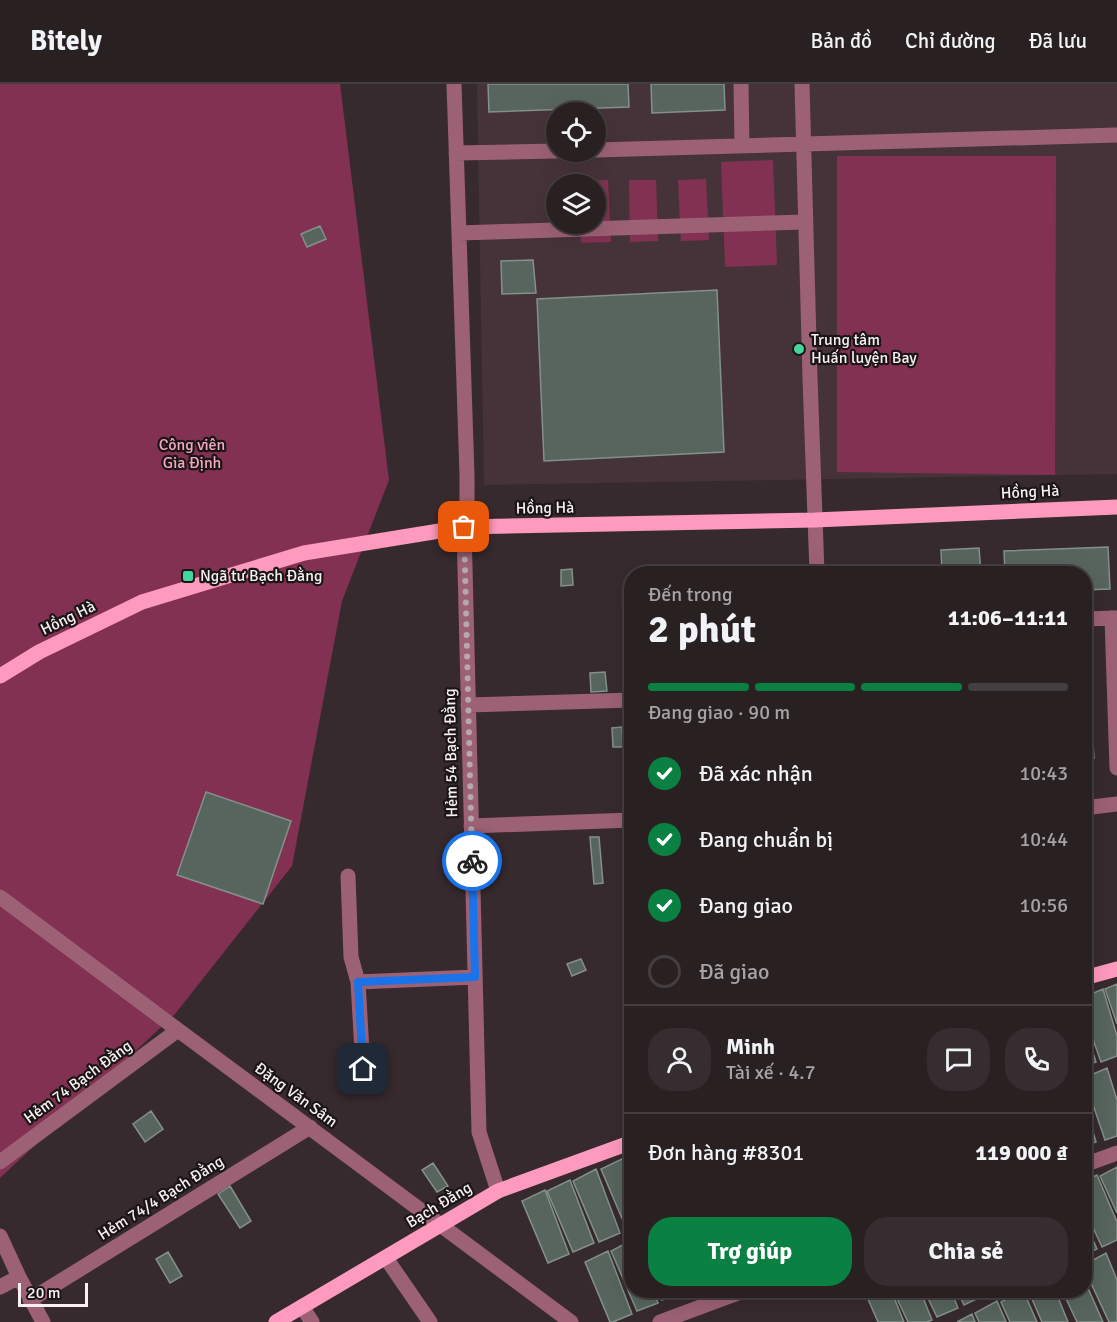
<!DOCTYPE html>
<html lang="vi">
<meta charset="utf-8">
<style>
:root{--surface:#292022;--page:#352d2f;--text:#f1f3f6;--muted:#a5a3a5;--line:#453e40;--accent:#0b8043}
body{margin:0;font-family:Signika,sans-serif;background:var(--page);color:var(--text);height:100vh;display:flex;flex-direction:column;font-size:22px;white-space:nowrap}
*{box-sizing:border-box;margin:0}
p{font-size:20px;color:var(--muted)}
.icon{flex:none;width:33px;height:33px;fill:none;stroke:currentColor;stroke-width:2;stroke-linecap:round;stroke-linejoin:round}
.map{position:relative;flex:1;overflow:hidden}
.side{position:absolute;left:624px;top:482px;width:468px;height:732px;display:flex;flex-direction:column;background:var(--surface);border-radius:24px;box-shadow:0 6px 24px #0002,0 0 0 2px var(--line)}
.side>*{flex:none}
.tools{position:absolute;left:546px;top:18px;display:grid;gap:12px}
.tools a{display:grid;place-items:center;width:60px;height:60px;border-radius:50%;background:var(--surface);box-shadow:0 6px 24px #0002,0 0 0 2px var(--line);font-size:30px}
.scale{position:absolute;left:18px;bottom:15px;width:70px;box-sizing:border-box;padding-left:6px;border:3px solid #f7eff1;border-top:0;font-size:16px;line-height:21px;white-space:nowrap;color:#f7eff1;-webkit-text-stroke:4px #1b1516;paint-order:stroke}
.pin{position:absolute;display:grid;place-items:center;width:51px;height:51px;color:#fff;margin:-26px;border-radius:12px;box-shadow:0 3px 9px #0006}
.courier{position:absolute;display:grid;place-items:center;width:60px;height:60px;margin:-30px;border:4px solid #1a73e8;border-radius:50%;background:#fff;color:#222;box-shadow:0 2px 8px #0007}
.head em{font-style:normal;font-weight:700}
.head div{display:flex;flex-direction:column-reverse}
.head{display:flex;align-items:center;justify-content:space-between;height:102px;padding:0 24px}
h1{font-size:39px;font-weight:700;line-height:45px}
.bar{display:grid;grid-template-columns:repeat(4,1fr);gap:9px 6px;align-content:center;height:72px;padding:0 24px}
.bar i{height:8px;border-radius:4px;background:var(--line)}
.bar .selected{background:var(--accent)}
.bar p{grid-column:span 4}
.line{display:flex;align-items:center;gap:15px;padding:0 24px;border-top:2px solid var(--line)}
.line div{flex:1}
.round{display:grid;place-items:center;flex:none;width:63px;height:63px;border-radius:24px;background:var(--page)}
ol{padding:0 24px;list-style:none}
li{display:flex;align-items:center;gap:18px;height:66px}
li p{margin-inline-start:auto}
li .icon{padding:6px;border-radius:50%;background:var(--accent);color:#fff;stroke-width:4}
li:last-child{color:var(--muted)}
li i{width:33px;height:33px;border:3px solid var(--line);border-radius:50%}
.button{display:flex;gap:12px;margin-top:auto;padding:12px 24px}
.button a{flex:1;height:69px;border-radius:24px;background:var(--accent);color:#fff;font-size:24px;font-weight:700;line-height:69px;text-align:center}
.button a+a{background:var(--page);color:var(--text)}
header{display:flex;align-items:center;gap:36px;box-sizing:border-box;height:84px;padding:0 30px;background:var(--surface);border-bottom:2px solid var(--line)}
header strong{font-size:28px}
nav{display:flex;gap:33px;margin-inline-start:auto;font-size:21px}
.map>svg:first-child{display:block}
.built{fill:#463339;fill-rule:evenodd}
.green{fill:#833153}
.building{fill:#57655e;stroke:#83918a;stroke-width:1.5}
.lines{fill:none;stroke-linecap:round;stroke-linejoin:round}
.minor{stroke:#9d6176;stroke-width:15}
.major{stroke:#fd9abe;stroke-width:15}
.done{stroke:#b4aaad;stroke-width:6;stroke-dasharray:0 10.8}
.route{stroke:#1a73e8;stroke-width:8}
.poi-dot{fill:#46d49e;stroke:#1b1516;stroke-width:2}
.labels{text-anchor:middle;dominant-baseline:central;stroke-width:4.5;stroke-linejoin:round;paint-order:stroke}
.poi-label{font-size:16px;fill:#f7eff1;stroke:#1b1516;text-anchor:start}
.park-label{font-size:16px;fill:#f2a8c1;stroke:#1b1516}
.street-label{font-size:16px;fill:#f7eff1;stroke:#1b1516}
</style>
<header>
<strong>Bitely</strong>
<nav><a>Bản đồ</a><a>Chỉ đường</a><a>Đã lưu</a></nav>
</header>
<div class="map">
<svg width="1117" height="1238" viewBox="0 0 1117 1238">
<rect width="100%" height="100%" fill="#372a2e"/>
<path class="built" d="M477,0H1117V390L484,401ZM556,28H596V68H556ZM556,100H596V140H556Z"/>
<path class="green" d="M0,0H340L389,396L342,517L292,782L175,930L0,1094Z
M837,72H1056L1055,391L837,388Z
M773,76L777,181L725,183L721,78Z
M706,95L709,156L681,157L678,96Z
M608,96L611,158L581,159L580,140H596V100H579V97Z
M629,96H656L658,157L630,158Z"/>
<path class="building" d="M488,0H628L629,23L489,28Z
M651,0H724L725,26L652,29Z
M320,142L326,155L307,163L301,150Z
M533,176L536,209L502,210L501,177Z
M717,206L724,368L544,377L537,215Z
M1108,463L1110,505L1084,506V489H1005L1004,467Z
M979,464L981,489H942L941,466Z
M572,485L573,501L561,502V486Z
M625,574H632V599H626Z
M605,588L607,607L591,608L590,589Z
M1084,599H1089L1094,674L1084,675Z
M622,643L623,663H613L612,644Z
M206,708L291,737L263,820L177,791Z
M590,753H599L603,799L594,800Z
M581,875L586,886L572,892L567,880Z
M1117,900V940L1105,905Z
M1103,905L1117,952V972L1101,978L1084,930V913Z
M1084,940L1096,978L1084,982Z
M1107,984L1117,1016V1052L1105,1056L1084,994Z
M1084,1018L1096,1058L1084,1062Z
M151,1027L163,1045L145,1058L133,1040Z
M624,1074L632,1094V1144L627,1146L601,1085Z
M433,1079L448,1102L437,1108L422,1086Z
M1117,1083V1129L1100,1092Z
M596,1085L620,1149L599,1158L573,1097Z
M1097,1091L1117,1138V1156L1102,1163L1084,1124V1097Z
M570,1096L594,1159L573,1168L547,1107Z
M230,1102L251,1137L240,1144L218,1110Z
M545,1106L569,1170L548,1179L522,1117Z
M1084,1136L1097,1165L1084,1171Z
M632,1156V1206H653L658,1219L637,1227L611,1167Z
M608,1167L632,1230L613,1238H610L585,1178Z
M168,1168L182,1192L170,1199L156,1175Z
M1106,1169L1117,1196V1238H1109L1084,1184V1181Z
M1084,1195L1103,1238H1077L1062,1206H1084Z
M659,1206H684V1207L662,1216Z
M864,1206H891L904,1238H878Z
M893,1206H920L932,1236L927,1238H908Z
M924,1206H951L958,1224L937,1233Z
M957,1206H983L985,1211L964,1221Z
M1023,1206L1037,1238H1010L1001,1218Z
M1028,1206H1055L1068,1238H1042Z
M997,1217L1006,1238H979L975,1229Z
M972,1230L975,1238H957Z"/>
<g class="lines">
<path class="minor" d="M454,0L467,391V416L464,443L479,1048L498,1107
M741,0L742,61
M802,0L810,294L817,489
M596,66L1117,51
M456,69L556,67
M459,149L805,138
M1112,534L1117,684
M1084,535L1117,534
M468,621L632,616
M1084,724L1117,720
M471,742L632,736
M348,792L351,873L358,898
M0,813L178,946L571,1238
M363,985L358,898L475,893
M0,1078L178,946
M1084,1081L1117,1069
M0,1152L19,1193L43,1238
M386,1174L430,1238
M0,1203L19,1193
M30,1216L310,1043
M302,1223L312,1238
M660,1238L746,1206"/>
<path class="major" d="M0,592L39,568L142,518L304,469L464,443L815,436L1117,423
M1084,894L1117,885
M276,1238L498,1107L632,1058"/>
</g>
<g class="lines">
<path class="done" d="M464,443L472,777"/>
<path class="route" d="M363,985L358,898L475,893L472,777"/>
</g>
<g class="poi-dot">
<circle cx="799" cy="265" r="6"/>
<rect x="182" y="486" width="12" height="12" rx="3"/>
</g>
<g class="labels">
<g class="poi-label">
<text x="811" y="256">Trung tâm<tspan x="811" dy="18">Huấn luyện Bay</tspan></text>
<text x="200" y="492">Ngã tư Bạch Đằng</text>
</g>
<g class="park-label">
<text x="192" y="361">Công viên<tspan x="192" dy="18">Gia Định</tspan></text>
</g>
<g class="street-label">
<text transform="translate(1030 408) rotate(-3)">Hồng Hà</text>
<text transform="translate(545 424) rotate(-1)">Hồng Hà</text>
<text transform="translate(68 534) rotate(-26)">Hồng Hà</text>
<text transform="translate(451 669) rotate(-91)">Hẻm 54 Bạch Đằng</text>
<text transform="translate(78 998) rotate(-36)">Hẻm 74 Bạch Đằng</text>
<text transform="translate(296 1011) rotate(36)">Đặng Văn Sâm</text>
<text transform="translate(161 1114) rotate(-32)">Hẻm 74/4 Bạch Đằng</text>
<text transform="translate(439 1121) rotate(-31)">Bạch Đằng</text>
</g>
</g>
</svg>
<div class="tools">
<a><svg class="icon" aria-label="locate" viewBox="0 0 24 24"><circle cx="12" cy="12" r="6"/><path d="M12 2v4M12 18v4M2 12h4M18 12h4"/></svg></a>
<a><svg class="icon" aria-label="layers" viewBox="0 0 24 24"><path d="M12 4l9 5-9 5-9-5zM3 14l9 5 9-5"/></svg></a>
</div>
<div class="scale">20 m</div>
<div class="pin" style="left:464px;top:443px;background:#ea580c"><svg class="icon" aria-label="bag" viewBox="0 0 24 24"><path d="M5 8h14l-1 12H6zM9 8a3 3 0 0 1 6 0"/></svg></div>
<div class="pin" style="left:363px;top:985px;background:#1f2937"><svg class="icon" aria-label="home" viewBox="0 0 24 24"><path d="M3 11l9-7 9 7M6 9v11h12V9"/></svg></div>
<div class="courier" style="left:472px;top:777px"><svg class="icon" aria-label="bike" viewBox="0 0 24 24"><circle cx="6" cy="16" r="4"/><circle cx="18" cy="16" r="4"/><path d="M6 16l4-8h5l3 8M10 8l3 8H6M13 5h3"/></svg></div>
<section class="side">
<div class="head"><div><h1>2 phút</h1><p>Đến trong</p></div><em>11:06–11:11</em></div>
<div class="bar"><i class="selected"></i><i class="selected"></i><i class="selected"></i><i></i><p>Đang giao · 90 m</p></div>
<ol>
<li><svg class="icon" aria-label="check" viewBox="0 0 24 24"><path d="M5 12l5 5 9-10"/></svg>Đã xác nhận<p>10:43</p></li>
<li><svg class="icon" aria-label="check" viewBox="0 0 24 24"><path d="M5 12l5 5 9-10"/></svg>Đang chuẩn bị<p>10:44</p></li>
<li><svg class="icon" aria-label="check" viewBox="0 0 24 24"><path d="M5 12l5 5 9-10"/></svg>Đang giao<p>10:56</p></li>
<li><i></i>Đã giao</li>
</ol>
<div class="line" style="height:108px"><a class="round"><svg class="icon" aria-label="person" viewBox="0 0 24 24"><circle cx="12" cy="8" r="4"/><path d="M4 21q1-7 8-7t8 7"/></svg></a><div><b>Minh</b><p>Tài xế · 4.7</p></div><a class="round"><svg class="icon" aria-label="chat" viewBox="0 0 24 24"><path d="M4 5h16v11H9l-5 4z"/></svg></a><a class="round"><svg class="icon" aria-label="phone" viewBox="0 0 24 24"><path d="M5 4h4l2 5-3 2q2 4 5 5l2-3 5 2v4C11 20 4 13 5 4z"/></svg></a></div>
<div class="line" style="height:78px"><div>Đơn hàng #8301</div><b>119 000 ₫</b></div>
<div class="button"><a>Trợ giúp</a><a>Chia sẻ</a></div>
</section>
</div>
